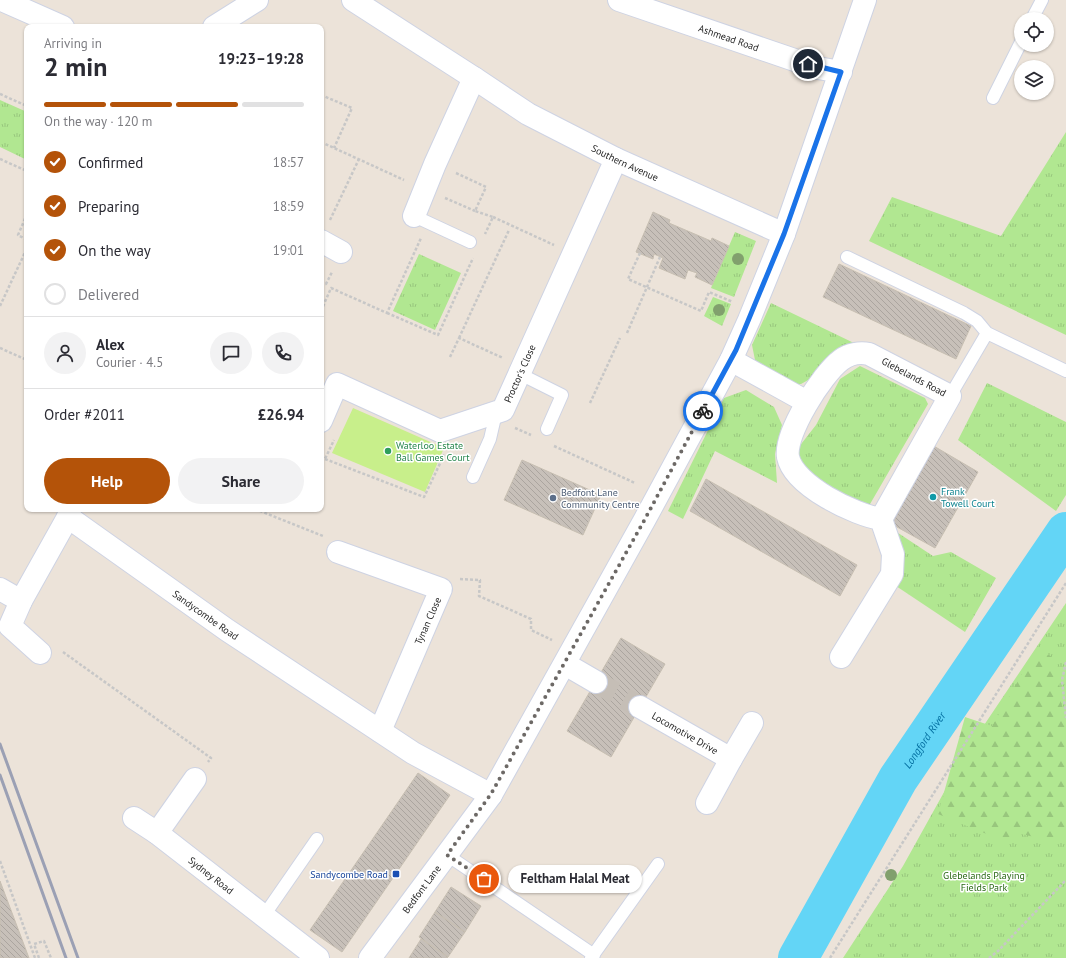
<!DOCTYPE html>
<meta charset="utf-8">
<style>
:root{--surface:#fff;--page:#f2f2f3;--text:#2b2b33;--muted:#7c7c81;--line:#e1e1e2;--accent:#b45309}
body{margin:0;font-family:"PT Sans",sans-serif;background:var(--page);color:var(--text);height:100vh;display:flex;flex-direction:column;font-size:15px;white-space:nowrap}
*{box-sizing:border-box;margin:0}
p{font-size:13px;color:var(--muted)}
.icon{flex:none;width:22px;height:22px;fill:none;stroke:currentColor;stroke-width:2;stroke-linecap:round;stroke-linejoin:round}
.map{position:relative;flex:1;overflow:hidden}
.panel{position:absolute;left:24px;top:24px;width:300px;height:488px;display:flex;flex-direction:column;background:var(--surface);border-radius:8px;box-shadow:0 1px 3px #0004}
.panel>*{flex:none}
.tools{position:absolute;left:1014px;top:12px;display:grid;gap:8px}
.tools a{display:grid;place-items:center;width:40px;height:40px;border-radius:50%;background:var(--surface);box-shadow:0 1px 3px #0004;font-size:20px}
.pin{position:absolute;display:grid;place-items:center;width:34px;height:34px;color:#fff;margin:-17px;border:2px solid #fff;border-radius:50%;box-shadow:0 1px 4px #0007}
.courier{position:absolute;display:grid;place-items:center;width:40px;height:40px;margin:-20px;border:3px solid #1a73e8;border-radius:50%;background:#fff;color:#222;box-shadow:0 1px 5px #0007}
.bubble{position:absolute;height:28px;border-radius:14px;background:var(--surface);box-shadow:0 1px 3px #0004;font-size:13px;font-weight:600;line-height:28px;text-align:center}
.head em{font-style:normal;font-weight:600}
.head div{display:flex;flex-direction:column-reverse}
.head{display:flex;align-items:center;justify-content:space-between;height:68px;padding:0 20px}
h1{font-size:26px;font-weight:600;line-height:30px}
.bar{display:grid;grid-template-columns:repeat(4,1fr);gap:6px 4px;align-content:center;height:48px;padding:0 20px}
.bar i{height:5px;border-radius:3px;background:var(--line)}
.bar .current{background:var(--accent)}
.bar p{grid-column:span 4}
.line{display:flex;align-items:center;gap:10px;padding:0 20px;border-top:1px solid var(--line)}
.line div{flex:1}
.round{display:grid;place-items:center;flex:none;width:42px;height:42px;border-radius:21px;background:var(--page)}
ol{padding:0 20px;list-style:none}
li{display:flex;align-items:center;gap:12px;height:44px}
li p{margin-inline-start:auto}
li .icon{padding:4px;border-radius:50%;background:var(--accent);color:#fff;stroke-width:4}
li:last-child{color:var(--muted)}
li i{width:22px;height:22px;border:2px solid var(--line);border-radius:50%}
.action{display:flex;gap:8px;margin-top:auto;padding:8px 20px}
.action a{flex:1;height:46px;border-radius:24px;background:var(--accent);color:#fff;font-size:16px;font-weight:600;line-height:46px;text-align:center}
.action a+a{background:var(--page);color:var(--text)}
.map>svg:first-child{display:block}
.grass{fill:url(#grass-tufts)}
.forest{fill:url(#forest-firs)}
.pitch{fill:#c8ef8b}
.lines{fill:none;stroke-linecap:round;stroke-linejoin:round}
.river{stroke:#63d5f6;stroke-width:40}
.building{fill:url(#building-back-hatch);stroke:#c7bfb2}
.minor-tunnel{stroke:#c5beb6;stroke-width:22;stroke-dasharray:22 11;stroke-linecap:butt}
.service-casing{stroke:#ced3e3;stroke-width:14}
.minor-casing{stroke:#ced3e3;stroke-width:24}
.secondary-casing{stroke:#ced3e3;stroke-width:24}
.path{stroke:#c7c7c7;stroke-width:2.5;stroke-dasharray:3 2;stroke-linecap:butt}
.service{stroke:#fff;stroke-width:12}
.minor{stroke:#fff;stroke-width:22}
.secondary{stroke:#fff;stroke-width:22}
.rail{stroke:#9ba0b4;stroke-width:3}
.tree{fill:#81a06d}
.done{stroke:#6d6966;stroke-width:4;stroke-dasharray:0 7.2}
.route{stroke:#1a73e8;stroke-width:5}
.leisure-dot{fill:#2e9e5b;stroke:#fff;stroke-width:1.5}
.culture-dot{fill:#0f9aa8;stroke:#fff;stroke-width:1.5}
.service-dot{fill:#5c6f8a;stroke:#fff;stroke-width:1.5}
.transit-dot{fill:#1a4fb4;stroke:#fff;stroke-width:1.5}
.labels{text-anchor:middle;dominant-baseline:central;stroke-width:3;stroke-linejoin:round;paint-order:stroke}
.street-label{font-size:10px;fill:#282828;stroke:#fff}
.leisure-label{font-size:10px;fill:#27864d;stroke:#fff;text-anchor:start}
.culture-label{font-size:10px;fill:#0d838f;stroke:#fff;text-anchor:start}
.service-label{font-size:10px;fill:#4e5e75;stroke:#fff;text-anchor:start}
.transit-label{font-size:10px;fill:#164399;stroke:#fff;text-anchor:end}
.park-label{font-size:10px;fill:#296914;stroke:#fff}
.water-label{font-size:11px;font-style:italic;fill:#0470a1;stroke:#fff}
</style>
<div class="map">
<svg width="1066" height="958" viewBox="0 0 1066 958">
<defs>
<pattern id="grass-tufts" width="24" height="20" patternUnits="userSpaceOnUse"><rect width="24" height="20" fill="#b1e791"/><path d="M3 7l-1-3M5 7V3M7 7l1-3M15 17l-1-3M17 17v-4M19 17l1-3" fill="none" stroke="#98c67d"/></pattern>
<pattern id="forest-firs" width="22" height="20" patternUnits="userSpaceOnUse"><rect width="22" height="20" fill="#b1e791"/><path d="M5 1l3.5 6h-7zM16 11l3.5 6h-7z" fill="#98c67d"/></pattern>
<pattern id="building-back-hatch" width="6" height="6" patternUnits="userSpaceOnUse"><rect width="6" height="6" fill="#c7c0b9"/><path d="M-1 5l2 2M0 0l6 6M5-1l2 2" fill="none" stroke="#aba59f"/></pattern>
</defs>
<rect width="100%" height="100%" fill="#ece3d9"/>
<path class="grass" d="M0,100L27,112V160L0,147Z
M1066,132V335L869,241L892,197L1001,236Z
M735,232L756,241L734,297L711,288Z
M419,254L461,273L435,330L393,311Z
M713,297L731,304L722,326L704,316Z
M771,303L856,344L830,360L810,379L801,384H791L756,365L752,345Z
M860,366L925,398L928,404L866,511L797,467L798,448L816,425L840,379Z
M987,383L1066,422V495L1056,511L958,440Z
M746,390L774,407L782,425L775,454L777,483L715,451L683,519L668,511L724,398Z
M883,523L933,556L951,552L996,578L965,632L896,586Z
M1066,603V958H843L903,866L968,749Z"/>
<path class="forest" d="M1037,648L1057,660L1061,702L1066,724V840L1038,838L1010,831L1011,844L938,814L965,717L992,726Z"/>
<path class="pitch" d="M353,408L444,448L425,492L332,453Z"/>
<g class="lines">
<path class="river" id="s1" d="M798,958L898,779L1066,532"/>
</g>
<path class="building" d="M653,212L670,220L669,223L711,241L712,238L729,246L712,285L695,277L697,273L688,270L685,279L659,268L663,258L654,254L653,259L636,252Z
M839,264L971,326L956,359L823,297Z
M932,445L978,472L935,548L888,522Z
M522,460L601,495L583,535L504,500Z
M706,479L857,565L840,596L690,511Z
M621,638L665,664L611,757L567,731Z
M418,773L450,795L342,952L310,930Z
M0,881L29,958H0Z
M451,887L481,906L465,932L435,912Z
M435,912L465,932L448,957L419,937Z
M421,939L448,957L447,958H409Z"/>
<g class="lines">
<path class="minor-tunnel" d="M596,682L640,707"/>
<defs>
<path id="service" d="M1032,19L1042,0
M993,98L1021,42
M414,216L470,242
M847,257L964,313L977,321L987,333
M520,374L562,395L547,429
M950,396L987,333L1066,371
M473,477L490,439L496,413
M447,855L594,955
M263,917L317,839
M591,958L658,864"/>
<g id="minor">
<path d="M2,0L63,27"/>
<path d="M353,0L474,78"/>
<path id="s2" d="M619,0L818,68L841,72"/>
<path d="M214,27L257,0"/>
<path id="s3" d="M414,216L435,164L474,78L528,114L616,159L784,234"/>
<path d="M321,241L341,252"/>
<path d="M731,360L807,402"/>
<path id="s4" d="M321,421L337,384L440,431L503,410L616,159"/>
<path id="s5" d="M68,517L227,630L413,753L491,795"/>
<path d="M338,552L441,589L380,731"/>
<path d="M0,589L21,601"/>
<path d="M40,653L10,626L21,601L68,517L70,509"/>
<path d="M841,657L892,574L893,554L881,519L950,396L869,354C860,352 849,354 841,360C822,374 784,434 788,457C794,486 855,515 881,519"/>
<path d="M565,664L596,682"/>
<path id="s6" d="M640,707L731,759L707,803"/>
<path d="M731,759L752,723"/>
<path id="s7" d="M134,818L157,833L318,958"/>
<path d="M157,833L195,779"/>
</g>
<g id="secondary">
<path id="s8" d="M370,958L491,795L645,519L731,360L749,320L784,234L865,0"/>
</g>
</defs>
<use href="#service" class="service-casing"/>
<use href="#minor" class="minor-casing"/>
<use href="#secondary" class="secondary-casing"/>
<path class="path" d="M0,94L27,106
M321,95L352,108L334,148
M321,142L404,180
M0,159L27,171
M456,173L486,187L475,211L493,217L485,234
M445,198L475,211
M27,214L18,235L27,240
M493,217L554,245
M330,220L359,159
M640,253L628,279L701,311L709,292L733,302
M321,282L326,284L332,272
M0,306L27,248
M321,311L331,288L387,313L421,238
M387,313L438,335L473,258
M627,333L660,257
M459,338L509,230
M0,348L27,360
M450,357L459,338L503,358
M590,403L620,338
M515,428L531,435
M554,446L635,483
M321,457L325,459L334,440
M325,459L424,497L445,453
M255,509L323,536
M460,579L480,580L479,596L531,619V630L552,640
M63,652L211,758L208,762
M1066,662L1062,680L1066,718
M0,861L35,958
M39,958L34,944L44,941L51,958
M830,958L1066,583
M989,958L998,951L1066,880"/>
<use href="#service" class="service"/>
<use href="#minor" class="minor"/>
<use href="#secondary" class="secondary"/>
<path class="rail" d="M0,744L78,958
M0,775L66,958"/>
</g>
<g class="tree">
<circle cx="738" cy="259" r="6"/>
<circle cx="719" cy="310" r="6"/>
<circle cx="891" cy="875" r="6"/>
</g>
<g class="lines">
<path class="done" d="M484,879L447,855L491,794L645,519L703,411"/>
<path class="route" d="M703,411L736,350L784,234L841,72L808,64"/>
</g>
<circle class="leisure-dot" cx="388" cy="451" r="4"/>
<circle class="culture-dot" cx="933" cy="497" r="4"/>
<circle class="service-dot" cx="553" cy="498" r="4"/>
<rect class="transit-dot" x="392" y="870" width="8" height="8" rx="2"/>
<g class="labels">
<g class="street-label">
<text stroke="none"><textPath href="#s2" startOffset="116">Ashmead Road</textPath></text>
<text stroke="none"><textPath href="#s3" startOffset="324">Southern Avenue</textPath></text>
<text stroke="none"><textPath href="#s4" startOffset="260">Proctor's Close</textPath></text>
<text transform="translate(914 377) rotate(28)">Glebelands Road</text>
<text stroke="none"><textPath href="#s5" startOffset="169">Sandycombe Road</textPath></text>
<text transform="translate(428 621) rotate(-66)">Tynan Close</text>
<text stroke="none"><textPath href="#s6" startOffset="52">Locomotive Drive</textPath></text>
<text stroke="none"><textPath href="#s7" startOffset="96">Sydney Road</textPath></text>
<text stroke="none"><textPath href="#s8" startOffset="86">Bedfont Lane</textPath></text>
</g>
<g class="leisure-label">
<text x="396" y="445">Waterloo Estate<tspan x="396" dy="12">Ball Games Court</tspan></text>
</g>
<g class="culture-label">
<text x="941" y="491">Frank<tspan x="941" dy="12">Towell Court</tspan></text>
</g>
<g class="service-label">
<text x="561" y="492">Bedfont Lane<tspan x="561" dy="12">Community Centre</tspan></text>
</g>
<g class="transit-label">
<text x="388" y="874">Sandycombe Road</text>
</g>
<g class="park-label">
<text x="984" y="875">Glebelands Playing<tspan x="984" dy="12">Fields Park</tspan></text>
</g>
<g class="water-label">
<text stroke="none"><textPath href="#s1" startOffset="252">Longford River</textPath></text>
</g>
</g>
</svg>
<div class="tools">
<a><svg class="icon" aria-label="locate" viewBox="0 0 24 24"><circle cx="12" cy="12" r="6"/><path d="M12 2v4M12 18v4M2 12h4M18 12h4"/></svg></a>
<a><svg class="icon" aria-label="layers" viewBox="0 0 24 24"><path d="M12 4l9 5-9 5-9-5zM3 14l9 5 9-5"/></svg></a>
</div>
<div class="pin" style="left:484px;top:879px;background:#ea580c"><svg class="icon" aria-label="bag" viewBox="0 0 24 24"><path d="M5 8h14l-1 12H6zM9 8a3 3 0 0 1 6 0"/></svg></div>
<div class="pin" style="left:808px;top:64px;background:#1f2937"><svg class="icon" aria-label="home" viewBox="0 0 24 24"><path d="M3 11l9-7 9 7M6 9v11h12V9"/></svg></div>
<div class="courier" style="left:703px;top:411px"><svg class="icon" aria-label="bike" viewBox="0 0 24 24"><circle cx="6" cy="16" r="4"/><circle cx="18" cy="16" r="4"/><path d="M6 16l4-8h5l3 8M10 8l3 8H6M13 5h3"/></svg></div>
<div class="bubble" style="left:508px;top:865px;width:134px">Feltham Halal Meat</div>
<section class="panel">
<div class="head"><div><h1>2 min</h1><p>Arriving in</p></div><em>19:23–19:28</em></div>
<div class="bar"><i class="current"></i><i class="current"></i><i class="current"></i><i></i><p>On the way · 120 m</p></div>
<ol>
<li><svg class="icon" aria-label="check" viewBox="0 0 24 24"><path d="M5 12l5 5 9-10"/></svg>Confirmed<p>18:57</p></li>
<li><svg class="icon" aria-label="check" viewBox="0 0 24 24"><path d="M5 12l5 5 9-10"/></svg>Preparing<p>18:59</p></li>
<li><svg class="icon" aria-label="check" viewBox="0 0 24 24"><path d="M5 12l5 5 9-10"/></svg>On the way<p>19:01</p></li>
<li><i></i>Delivered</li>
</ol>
<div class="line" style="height:72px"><a class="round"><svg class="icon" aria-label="person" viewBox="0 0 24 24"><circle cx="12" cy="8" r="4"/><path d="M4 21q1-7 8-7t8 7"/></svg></a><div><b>Alex</b><p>Courier · 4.5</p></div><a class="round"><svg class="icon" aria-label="chat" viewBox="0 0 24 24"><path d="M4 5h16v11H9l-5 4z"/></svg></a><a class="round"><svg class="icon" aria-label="phone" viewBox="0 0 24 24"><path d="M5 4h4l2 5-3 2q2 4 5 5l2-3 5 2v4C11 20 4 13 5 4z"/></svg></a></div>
<div class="line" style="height:52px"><div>Order #2011</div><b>£26.94</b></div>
<div class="action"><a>Help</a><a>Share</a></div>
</section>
</div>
